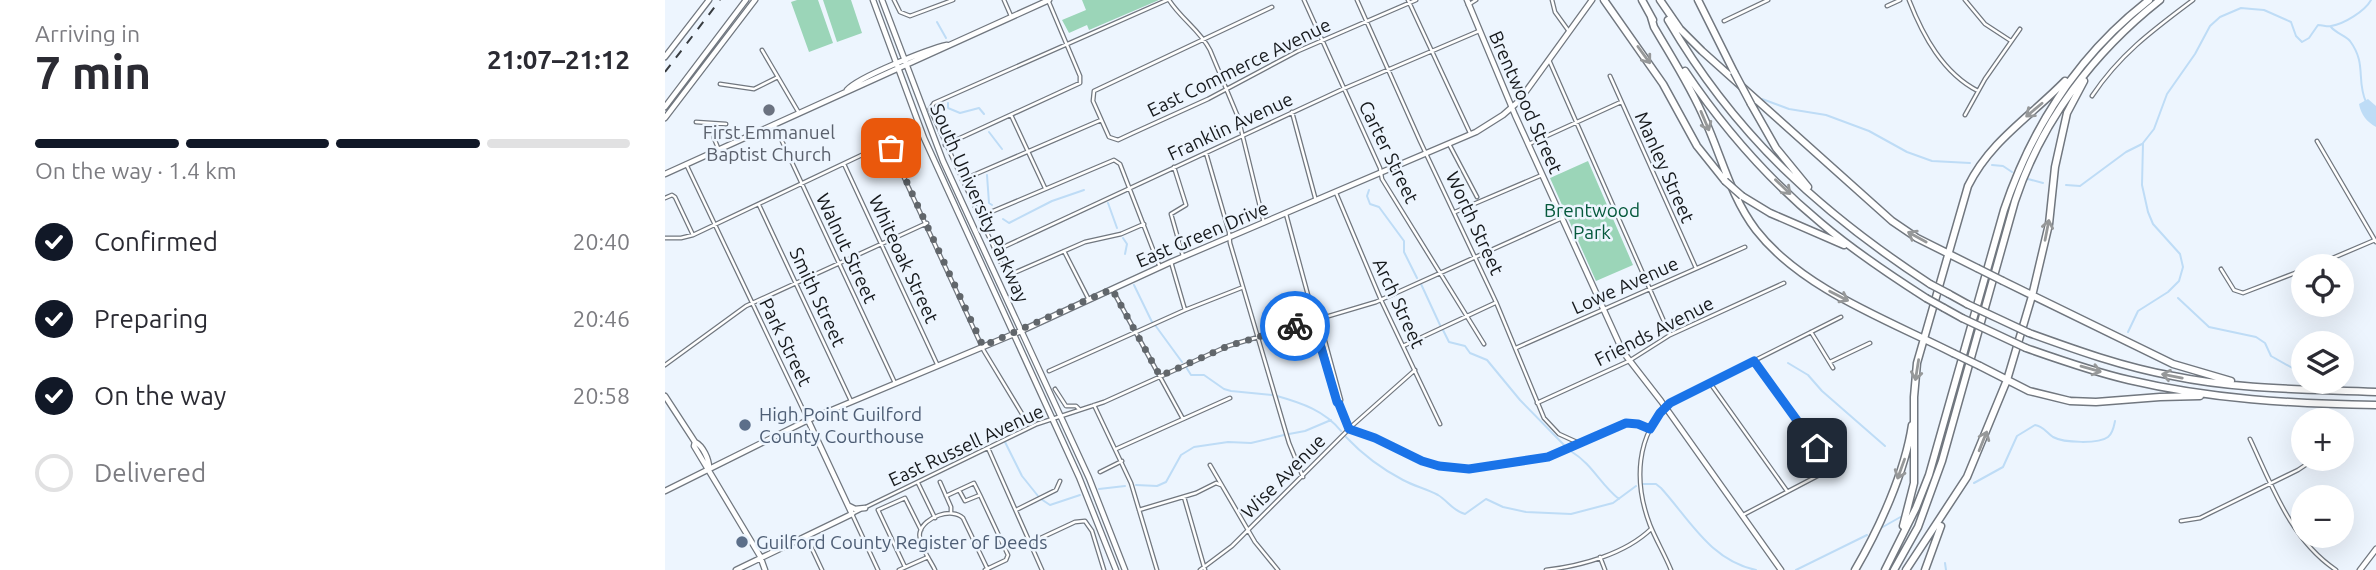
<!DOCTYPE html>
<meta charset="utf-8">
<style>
:root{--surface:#fff;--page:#f2f2f3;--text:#2b2b33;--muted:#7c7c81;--line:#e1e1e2;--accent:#111827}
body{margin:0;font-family:Ubuntu,sans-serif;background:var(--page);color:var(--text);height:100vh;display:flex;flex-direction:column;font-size:26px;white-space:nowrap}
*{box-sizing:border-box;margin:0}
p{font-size:23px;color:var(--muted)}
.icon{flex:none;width:38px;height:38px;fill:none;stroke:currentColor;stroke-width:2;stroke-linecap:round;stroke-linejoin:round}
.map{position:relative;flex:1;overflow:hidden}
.details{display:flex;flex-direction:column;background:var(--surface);width:665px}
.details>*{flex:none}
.tools{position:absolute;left:1626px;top:254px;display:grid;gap:14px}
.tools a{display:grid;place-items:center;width:63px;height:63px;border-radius:50%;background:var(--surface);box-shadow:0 7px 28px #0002;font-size:35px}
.pin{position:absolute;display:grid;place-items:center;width:60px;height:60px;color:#fff;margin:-30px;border-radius:14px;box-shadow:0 4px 10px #0006}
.courier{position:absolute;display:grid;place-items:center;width:70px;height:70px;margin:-35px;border:5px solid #1a73e8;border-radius:50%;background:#fff;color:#222;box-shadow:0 2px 9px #0007}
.headline em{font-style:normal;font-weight:700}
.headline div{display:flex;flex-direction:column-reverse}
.headline{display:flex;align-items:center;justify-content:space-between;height:119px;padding:0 35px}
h1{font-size:46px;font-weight:700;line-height:52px}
.bar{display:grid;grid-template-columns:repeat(4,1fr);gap:10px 7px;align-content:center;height:84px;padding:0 35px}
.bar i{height:9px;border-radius:5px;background:var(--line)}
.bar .current{background:var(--accent)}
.bar p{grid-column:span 4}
ol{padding:0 35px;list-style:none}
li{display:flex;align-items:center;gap:21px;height:77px}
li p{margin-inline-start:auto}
li .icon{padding:7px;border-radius:50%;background:var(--accent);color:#fff;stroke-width:4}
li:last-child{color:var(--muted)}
li i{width:38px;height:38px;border:4px solid var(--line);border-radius:50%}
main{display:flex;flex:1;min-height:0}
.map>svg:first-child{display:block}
.green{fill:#9bd5b8}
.water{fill:#bedcf6}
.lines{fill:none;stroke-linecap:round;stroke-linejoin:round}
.stream{stroke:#bedcf6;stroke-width:2}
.street-casing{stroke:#71777f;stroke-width:5}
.secondary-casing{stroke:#71777f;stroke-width:7}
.highway-casing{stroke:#71777f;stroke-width:9}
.street{stroke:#fff;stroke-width:2.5}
.secondary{stroke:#fff;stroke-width:4.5}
.highway{stroke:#fff;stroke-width:6}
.rail{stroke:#383c40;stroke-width:2;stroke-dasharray:9 9;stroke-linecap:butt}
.highway-bridge-casing{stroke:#71777f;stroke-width:9;stroke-linecap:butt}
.highway-bridge{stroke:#fff;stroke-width:6}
.oneway{stroke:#969899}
.done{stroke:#61666b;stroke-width:7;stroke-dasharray:0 12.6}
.route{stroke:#1a73e8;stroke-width:9}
.worship-dot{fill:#6b7280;stroke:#edf5fe;stroke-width:2.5}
.service-dot{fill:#5c6f8a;stroke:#edf5fe;stroke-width:2.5}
.labels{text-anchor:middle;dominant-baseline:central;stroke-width:5;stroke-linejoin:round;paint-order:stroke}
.street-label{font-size:19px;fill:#16191c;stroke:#edf5fe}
.worship-label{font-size:19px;fill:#5b616d;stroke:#edf5fe}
.park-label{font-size:19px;fill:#05593c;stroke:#edf5fe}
.service-label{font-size:19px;fill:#4e5e75;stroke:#edf5fe;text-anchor:start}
</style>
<main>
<section class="details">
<div class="headline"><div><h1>7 min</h1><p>Arriving in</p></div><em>21:07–21:12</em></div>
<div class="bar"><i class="current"></i><i class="current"></i><i class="current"></i><i></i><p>On the way · 1.4 km</p></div>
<ol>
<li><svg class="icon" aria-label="check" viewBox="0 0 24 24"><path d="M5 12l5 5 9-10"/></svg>Confirmed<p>20:40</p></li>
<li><svg class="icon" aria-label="check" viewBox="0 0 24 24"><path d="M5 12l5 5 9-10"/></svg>Preparing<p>20:46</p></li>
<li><svg class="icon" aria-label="check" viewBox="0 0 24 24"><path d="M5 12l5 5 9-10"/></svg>On the way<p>20:58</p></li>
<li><i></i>Delivered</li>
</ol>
</section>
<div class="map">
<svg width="1711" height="570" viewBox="0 0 1711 570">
<rect width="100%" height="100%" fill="#edf5fe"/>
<path class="green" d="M132,0H153L168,43L144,52L126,2Z
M158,0H186L197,33L172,42Z
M417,0H494L424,30L422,25L404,33L397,20L421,10Z
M923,161L968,265L931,281L885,178Z"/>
<path class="water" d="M1703,99L1711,106V127C1702,122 1696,115 1694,104Z"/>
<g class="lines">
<path class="stream" d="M272,22L281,38
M1666,27C1672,34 1680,35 1685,41C1702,64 1691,80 1701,102
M1097,99L1124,109L1161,115L1204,131L1242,152L1267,161L1305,163
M283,103V108L295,113L314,108L319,114
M324,132L337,149
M1327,165L1338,166L1347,172
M322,175L324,203L327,205
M1363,179L1378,183
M1401,185L1415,186L1461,152L1477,144
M704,190L702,196L705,204L714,207L739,241V252L752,278
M443,203L452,228
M338,219L344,223L387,201L419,190
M458,238L462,244L460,254
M756,284L775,325
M469,285L487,322
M1513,298L1544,327L1591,337L1600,343L1606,356L1638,374
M490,325L517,362
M778,330L784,342L800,346L805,353L822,360L855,400L900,446
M1463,332L1473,311L1503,292L1514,281L1518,267L1515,254L1488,224L1483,212L1477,185L1478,143L1489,129L1502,94L1530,54L1545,26L1555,17L1576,8L1587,9L1599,10L1626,22L1631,36L1637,42L1644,38L1653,25C1658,25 1662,27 1666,26C1679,24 1700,11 1706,0
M1123,363L1143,375L1157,391L1220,446
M521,367L526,375H539L559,389L566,391L607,395
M1652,382L1662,387
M612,396C637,403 660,411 676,431
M624,434L640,431L666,420
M681,437C697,454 717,469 738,480C749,486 762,489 773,495C783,501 788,511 800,514L821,499L838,507L861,512L906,514L948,503L971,486
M340,442L357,476L373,496
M907,452C927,464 936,485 954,499
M1309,483L1338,467L1352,436L1370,425C1378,426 1381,432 1388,437C1399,443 1434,444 1443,437C1448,433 1449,426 1450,421
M977,484H991L996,488C1025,520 1045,560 1091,570
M471,485L492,486L501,482L516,455L529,447L563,442L586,443L619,435
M434,489L460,486
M376,499L385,505L415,495
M1216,528L1239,515
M1280,563L1281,570
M1131,570L1202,535"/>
<defs>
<path id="street" d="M229,0L235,12L245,16L288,0
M339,0L346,16
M504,0C516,19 535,30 545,50L573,117L599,223
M639,0L715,168L717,179L819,344
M692,0L755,141L831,302L879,418L894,434L916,444
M743,0L805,133
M887,0L890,12L903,30
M1244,0C1258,36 1278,73 1313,91
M1300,0L1320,24L1346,41
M803,5L811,0
M1222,6L1235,0
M607,7L429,91L428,101L444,137L453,140L468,133L543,99L633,51L751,0
M1059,21L1103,0
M97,50L134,113
M884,60L1005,335
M945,76L1031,268
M55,84L89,89L113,77
M1427,96C1455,54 1488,30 1528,0
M627,112L651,201
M346,115L380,188
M1300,115L1320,79L1355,29
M31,122L61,124
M50,124L49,138L53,148
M109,124L230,383
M1652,141L1711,242
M221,144L224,138H228L231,144L227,148
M784,144L812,197
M864,144L956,102
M280,145L415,83V76L383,0
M541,153L564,232L565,243L624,443L638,477
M21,164L143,420
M179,164L272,364
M509,167L521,205L506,214L518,256
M297,180L436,120
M671,193L716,300L775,424
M0,198L7,195L10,197L28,235
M94,205L186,401
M790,212L877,175
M621,214L672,402L675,404L676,400L654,319
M314,217L449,160L455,164L494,265
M479,224L456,234L420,242L342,276L265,109L269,103L502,0
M0,238H16L28,235L220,144L224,145L319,351L362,422
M330,251L678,89L814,31
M399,251L424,300
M506,262L520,310
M1649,266L1710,240
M1556,269L1569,290L1578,293L1638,270
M447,289L518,419
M1146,332L1168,368
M738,346L830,303
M851,348L1080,247
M1165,362L1205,343
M0,365L81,306L262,223
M384,371L520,310L576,288
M1045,383L1122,491
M390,389L401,406H411L414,409
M872,403L964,361L1005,335L1119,283
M675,404L684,429L710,438L757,462L804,469L883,457L961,423L973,424L985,429
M429,405L466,483L492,570
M1585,439C1607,486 1626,540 1671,570
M323,448L377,570
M451,449L565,398
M545,465L590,542L613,570
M435,472L457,461
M275,482L286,507V512
M253,483L270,518
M315,495L343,555L341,560L320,570
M281,496L309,483L315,495L300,501L294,490
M519,497L540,570
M201,507L372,424L439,402L563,346L711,302L897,218
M195,510L187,514L213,570
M351,510L391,490L395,481
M474,510L531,493L551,483L556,485
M1078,515L1160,472L1164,467L1089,361
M1516,521L1535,518L1545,513L1633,470L1651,458
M141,536L157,570
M365,543L410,522L420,521L427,531L439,570
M935,557L940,570
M240,567L213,510L240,498L256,530
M234,570L263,557
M270,570C266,561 252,543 255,532C259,517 287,507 298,518L323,570
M535,570L567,546L688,425L750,370
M881,570C916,566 960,554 986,529
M1006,570C1000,555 991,540 985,525C969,483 970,435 1005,403L1176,317"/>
<path id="secondary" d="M208,0L259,138L414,477L451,570
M217,0L278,161L424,478L460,570
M802,0L850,115L958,352L996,401L1116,570
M0,57L44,0
M182,90C193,77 264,49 282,45
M0,107L81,0
M0,118L90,0
M0,174L384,0
M0,396L30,442C38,446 44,459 44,468
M30,442L29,446L95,556L100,570
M0,491L143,420L356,331L506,262L811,132L838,115L854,101L927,0
M184,506L190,509L200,508
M71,570L187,514L143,420
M1695,570L1711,549"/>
<path id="highway" d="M939,0L998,84L1032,146L1060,181
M977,0L988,20
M995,0L1015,29L1037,51L1227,221L1252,238L1312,268
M1033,0L1069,72
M986,17L989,27C1007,58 1026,87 1040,120C1057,158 1066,197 1091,230C1137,289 1223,320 1288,353
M1003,20C1070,135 1155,212 1265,284
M1020,71C1057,126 1104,180 1156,223C1189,251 1225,275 1261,298
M1086,104L1111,148L1143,187
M1077,196L1105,213L1179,245
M1338,281L1508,364L1566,381
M1284,294L1302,304
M1279,308L1297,318
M1364,333C1411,350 1458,367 1508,376C1575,390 1643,389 1711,392
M1361,348C1395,360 1429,372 1464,380C1545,399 1628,404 1711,405
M1315,366L1364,391L1405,401L1431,402L1495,397L1535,396
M1238,526L1249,483V397L1252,363L1303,186C1325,141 1366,116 1400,81
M1190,570C1214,529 1240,472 1247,425
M1220,570L1251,508L1264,475L1339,210C1367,127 1414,54 1484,0
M1229,570L1253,527L1277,461L1350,201C1377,120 1429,52 1495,0
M1241,570L1302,477L1342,380L1367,296L1384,224L1390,167L1402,113L1419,81
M1260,570L1276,526"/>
</defs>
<use href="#street" class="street-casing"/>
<use href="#secondary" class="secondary-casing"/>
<use href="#highway" class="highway-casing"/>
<use href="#street" class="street"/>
<use href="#secondary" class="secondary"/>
<use href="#highway" class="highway"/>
<path class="rail" d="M0,72L55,0"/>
<defs>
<path id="highway-bridge" d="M1069,72L1086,104
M1060,181L1077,196
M1312,268L1338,281
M1265,284L1284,294
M1261,298L1279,308
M1302,304L1364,333
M1297,318L1361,348
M1288,353L1315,366"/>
</defs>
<use href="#highway-bridge" class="highway-bridge-casing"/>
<use href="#highway-bridge" class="highway-bridge"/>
</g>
<defs><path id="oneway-shaft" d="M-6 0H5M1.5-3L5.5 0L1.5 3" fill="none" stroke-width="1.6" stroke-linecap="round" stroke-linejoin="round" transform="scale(1.75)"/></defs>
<g class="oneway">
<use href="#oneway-shaft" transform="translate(979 55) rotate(54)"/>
<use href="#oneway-shaft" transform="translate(1369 110) rotate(140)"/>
<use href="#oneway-shaft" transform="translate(1040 121) rotate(67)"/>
<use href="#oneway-shaft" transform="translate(1118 187) rotate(44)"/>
<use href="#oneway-shaft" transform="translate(1382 230) rotate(-79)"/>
<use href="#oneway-shaft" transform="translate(1252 237) rotate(-151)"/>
<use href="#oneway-shaft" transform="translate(1174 296) rotate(27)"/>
<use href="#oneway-shaft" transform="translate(1426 369) rotate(16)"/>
<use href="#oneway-shaft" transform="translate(1252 370) rotate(99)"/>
<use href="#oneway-shaft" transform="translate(1507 376) rotate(-169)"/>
<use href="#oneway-shaft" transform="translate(1318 441) rotate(-68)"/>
<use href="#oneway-shaft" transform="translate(1236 469) rotate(110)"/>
</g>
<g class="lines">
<path class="done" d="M226,148L318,346L447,289L495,376L563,346L630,326"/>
<path class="route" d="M630,326L648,320L672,402L674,404L684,429L710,438L757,461L774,466L804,469L883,457L961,423L973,424L985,429L995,413L1005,403L1089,361L1152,448"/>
</g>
<circle class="worship-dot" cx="104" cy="110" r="7"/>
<g class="service-dot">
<circle cx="80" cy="425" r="7"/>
<circle cx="77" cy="542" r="7"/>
</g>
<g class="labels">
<g class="street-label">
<text transform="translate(574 67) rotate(-26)">East Commerce Avenue</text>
<text transform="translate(861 102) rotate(66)">Brentwood Street</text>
<text transform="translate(565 126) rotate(-25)">Franklin Avenue</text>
<text transform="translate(724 152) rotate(64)">Carter Street</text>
<text transform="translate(1000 167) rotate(66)">Manley Street</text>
<text transform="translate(315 203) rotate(66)">South University Parkway</text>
<text transform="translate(810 223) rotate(65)">Worth Street</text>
<text transform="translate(537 234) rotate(-23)">East Green Drive</text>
<text transform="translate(182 248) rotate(65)">Walnut Street</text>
<text transform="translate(239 259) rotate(65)">Whiteoak Street</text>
<text transform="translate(960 285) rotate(-24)">Lowe Avenue</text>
<text transform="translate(153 297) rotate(65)">Smith Street</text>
<text transform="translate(734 303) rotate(65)">Arch Street</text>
<text transform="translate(989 331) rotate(-27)">Friends Avenue</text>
<text transform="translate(121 342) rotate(64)">Park Street</text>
<text transform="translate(301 445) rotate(-25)">East Russell Avenue</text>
<text transform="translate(618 476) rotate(-45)">Wise Avenue</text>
</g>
<g class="worship-label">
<text x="104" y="132">First Emmanuel<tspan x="104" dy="22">Baptist Church</tspan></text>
</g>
<g class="park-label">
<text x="927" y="210">Brentwood<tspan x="927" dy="22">Park</tspan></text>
</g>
<g class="service-label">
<text x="94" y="414">High Point Guilford<tspan x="94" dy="22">County Courthouse</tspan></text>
<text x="91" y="542">Guilford County Register of Deeds</text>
</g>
</g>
</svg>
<div class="tools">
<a><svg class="icon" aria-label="locate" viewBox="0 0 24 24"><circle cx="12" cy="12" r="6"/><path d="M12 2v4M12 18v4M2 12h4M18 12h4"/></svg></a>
<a><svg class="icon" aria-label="layers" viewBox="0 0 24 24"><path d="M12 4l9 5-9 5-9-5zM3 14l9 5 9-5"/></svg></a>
<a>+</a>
<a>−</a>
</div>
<div class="pin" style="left:226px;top:148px;background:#ea580c"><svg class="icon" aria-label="bag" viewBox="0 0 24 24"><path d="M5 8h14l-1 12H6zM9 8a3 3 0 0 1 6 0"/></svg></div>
<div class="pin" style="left:1152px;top:448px;background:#1f2937"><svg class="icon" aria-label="home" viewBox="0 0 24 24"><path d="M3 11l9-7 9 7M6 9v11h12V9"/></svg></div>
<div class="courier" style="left:630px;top:326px"><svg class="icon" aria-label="bike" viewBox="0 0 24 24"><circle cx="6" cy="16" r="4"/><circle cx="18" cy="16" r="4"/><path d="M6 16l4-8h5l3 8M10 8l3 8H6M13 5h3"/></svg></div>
</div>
</main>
